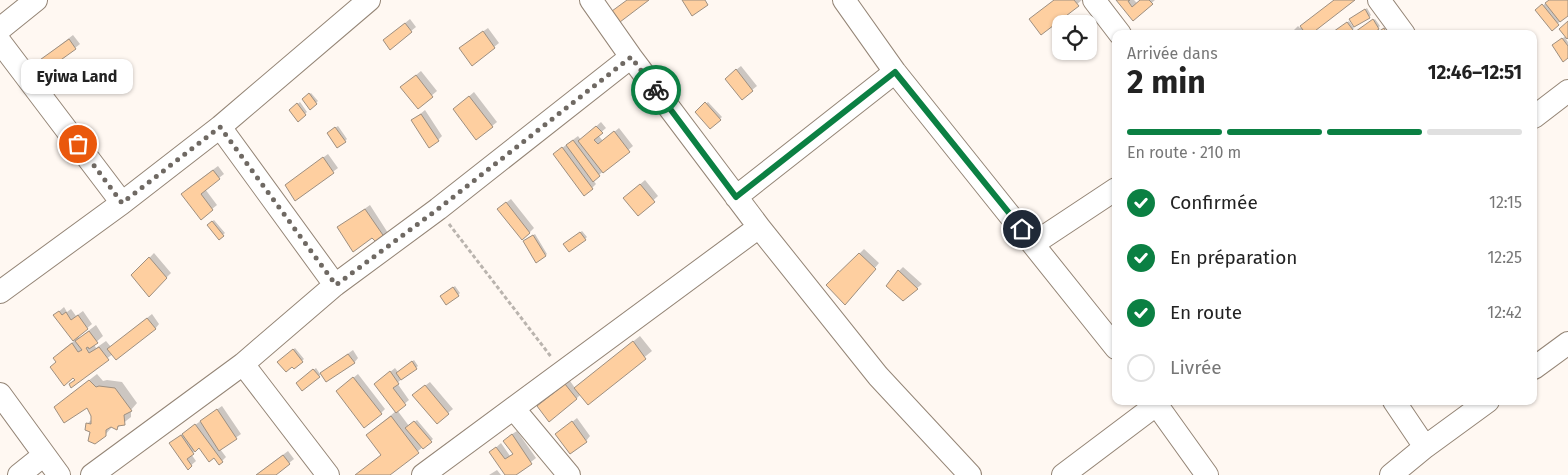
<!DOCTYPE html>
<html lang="fr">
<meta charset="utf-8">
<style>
:root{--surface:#fff;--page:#f2f2f2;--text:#222;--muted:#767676;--line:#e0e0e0;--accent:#0b8043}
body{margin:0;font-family:"Fira Sans",sans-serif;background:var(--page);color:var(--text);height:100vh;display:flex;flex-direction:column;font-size:19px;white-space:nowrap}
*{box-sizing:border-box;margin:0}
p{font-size:16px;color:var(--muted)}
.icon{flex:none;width:28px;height:28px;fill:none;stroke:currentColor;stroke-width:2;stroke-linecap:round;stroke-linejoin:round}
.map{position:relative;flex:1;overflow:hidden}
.side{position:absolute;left:1112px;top:30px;width:425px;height:375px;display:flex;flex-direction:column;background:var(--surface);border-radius:10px;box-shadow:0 1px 4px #0004}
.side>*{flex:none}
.tools{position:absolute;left:1052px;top:15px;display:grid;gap:10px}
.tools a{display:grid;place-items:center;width:45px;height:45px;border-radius:10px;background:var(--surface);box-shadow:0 1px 4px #0004;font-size:25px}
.pin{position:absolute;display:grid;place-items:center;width:42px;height:42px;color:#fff;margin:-21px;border:2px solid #fff;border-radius:50%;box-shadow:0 1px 5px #0007}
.courier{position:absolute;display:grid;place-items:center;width:50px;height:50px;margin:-25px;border:4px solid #0b8043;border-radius:50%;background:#fff;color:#222;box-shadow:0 1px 6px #0007}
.bubble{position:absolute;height:35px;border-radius:10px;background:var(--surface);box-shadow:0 1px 4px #0004;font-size:16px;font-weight:700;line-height:35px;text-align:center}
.summary em{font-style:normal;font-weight:700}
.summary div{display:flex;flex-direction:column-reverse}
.summary{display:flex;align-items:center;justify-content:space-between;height:85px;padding:0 15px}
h1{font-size:32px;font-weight:700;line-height:38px}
.bar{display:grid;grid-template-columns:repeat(4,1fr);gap:8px 5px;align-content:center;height:60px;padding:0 15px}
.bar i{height:6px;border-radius:4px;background:var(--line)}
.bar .on{background:var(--accent)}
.bar p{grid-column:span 4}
ol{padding:0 15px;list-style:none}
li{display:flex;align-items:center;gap:15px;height:55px}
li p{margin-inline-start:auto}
li .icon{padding:5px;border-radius:50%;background:var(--accent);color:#fff;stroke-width:4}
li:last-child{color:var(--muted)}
li i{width:28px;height:28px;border:2px solid var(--line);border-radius:50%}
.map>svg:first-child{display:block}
.shadow{fill:#0003}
.building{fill:#fecfa0;stroke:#9e8f80}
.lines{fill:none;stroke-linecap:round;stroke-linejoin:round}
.minor-casing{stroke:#948576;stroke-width:24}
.path{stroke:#bab4ae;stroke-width:3;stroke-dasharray:4 2.5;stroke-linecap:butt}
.minor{stroke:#fff;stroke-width:22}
.done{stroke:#6f6963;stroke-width:5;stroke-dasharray:0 9}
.route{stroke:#0b8043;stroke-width:6}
</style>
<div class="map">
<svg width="1568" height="475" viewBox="0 0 1568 475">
<rect width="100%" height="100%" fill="#fff8f2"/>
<path class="shadow" d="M1055,0H1082L1042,33Z
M1118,0H1134L1137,3L1141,0H1155L1133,19Z
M1335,0H1353L1309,34H1290L1298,26L1300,28Z
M1550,0H1568V14L1552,29L1537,10Z
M1367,8L1371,15L1369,17H1353Z
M410,19L416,27L390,48L389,36Z
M1375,19L1380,26L1378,28L1355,33Z
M1349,21L1354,28L1352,30L1332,34Z
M1568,22V37L1566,39L1568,42V57L1555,43L1566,36Z
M488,28L499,43L494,47L465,44Z
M73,35L80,44L75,48L38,62Z
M741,66L757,86L742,98L731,74Z
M421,71L437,91L418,107L406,83Z
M474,92L497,122L477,138L459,105Z
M311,93L318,101L310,108L303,99Z
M300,102L307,112L298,120L290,110Z
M708,102L722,117L711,127L696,112Z
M425,110L442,136L438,140L413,120Z
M601,122L606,128L598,135L603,141L619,128L633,146L593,180L596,184L592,188L554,154L578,136L581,140Z
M338,126L347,139L345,141L330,131Z
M328,154L338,168L296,199L286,185Z
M218,166L224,174L205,189L217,205L201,218L187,189Z
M645,180L658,196L638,214L629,194Z
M511,199L534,228L529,233L503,205Z
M370,205L388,233L384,237L373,236L339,227Z
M214,220L225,233L219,238L208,225Z
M582,231L587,237L585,239L567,242Z
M535,234L547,254L546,255L526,239Z
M864,249L879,263L849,299L828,285Z
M154,253L171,273L149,295L133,275Z
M903,267L922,284L903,300L899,271Z
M455,286L460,293L458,295L444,294Z
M64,307L67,312L71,309L76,316L83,311L92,324L78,336L79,338L96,325L103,336L94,344L96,348L106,341L111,347L152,314L159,324L155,329L113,354L70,385L75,379L58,361L61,351L74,341L55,315Z
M640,336L652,351L588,403L581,394L576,399L543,402L570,381L575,388Z
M295,348L304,359L294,368L279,362Z
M353,350L358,358L354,363L322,373L319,376L300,381L316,368L320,374Z
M414,360L418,366L397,383L409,400L397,410L409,426L417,420L433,439L388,475H356L382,454L367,435L396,411L380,380L395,368L398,372Z
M97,374L103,381L107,380L122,382L137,403L131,410V417L117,428L112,427L105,435L92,431L87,424L92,419L88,406L55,407Z
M358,374L385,409L381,413L342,387Z
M430,382L453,409L448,413L418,391Z
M222,406L241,434L220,449L226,457L222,461L199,447L191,454L196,461L188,468L175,439Z
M577,418L590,436L586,441L557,434Z
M517,431L536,458L514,475H507L491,452L501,443L510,456L514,453L509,436Z
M288,451L294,459L289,463L273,475H256Z
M497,470L501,475H489Z"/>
<path class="building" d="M627,0H649L620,22L612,11Z
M682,0H705L708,5L692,16Z
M1054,0H1074L1079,6L1041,35L1029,19Z
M1116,0H1130L1128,1L1132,7L1140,0H1149L1153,4L1133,21Z
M1334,0H1355L1311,34H1306L1300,26Z
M1549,0H1568V16L1560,22L1545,3Z
M1542,4L1559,25L1552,31L1535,10Z
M1365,9L1370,18L1354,27L1349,19Z
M1373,19L1379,29L1372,34H1352Z
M1568,21V38L1567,39L1559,29Z
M1347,22L1353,30L1348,34H1330Z
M405,23L412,32L390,50L383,40Z
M1384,28L1387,34H1375Z
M483,31L495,48L472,66L459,48Z
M1562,38L1568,46V58L1563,62L1552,45Z
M69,39L76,49L44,72L37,62Z
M736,69L753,91L742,100L725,79Z
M416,75L433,97L418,109L400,87Z
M309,93L317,104L310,110L302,99Z
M469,96L493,127L476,140L453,109Z
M705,102L721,120L710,129L695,112Z
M297,103L306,115L298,122L289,110Z
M421,114L439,141L429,148L411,120Z
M596,126L603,133L594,140L598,144L614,131L630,152L603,173L578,141Z
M335,127L346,142L337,148L327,133Z
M573,140L600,176L593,182L566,145Z
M562,147L593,189L584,196L553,154Z
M323,157L334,173L295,201L285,185Z
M213,170L220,179L201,194L213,210L201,220L181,194Z
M640,184L655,202L638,216L623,198Z
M506,202L530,233L522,240L497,209Z
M365,209L385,238L377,243L372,238L353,252L337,227Z
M212,221L224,236L219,240L207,225Z
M580,232L586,240L569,252L563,244Z
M533,235L546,256L536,263L523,241Z
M859,253L876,269L845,305L826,285Z
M149,257L167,278L149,297L131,275Z
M898,270L918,289L903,301L886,286Z
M453,287L459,296L446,305L440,296Z
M59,311L62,315L66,312L71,320L78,315L88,329L73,341L53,315Z
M147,318L156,329L116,360L107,349Z
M89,331L98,343L89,349L88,347L86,348L89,353L99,347L109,360L71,388L69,384L75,380L73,378L64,386L50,367L56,362L53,358L72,343L78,352L82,350L75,341Z
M633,341L646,359L588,405L574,388Z
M293,349L303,362L294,369L292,367L286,372L277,362Z
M348,354L355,363L326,382L320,373Z
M412,361L417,369L401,380L396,373Z
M313,369L320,377L302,391L296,383Z
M390,371L399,384L393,388L406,405L396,413L374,384Z
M353,377L382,414L364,428L336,391Z
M89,380L96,387L99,386L115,388L132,411L124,415L125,425L118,426L117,430L111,427L106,430V436L95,444L88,441L90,432L85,430L86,423L91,424V416L87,408L64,423L54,407Z
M565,384L577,399L549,422L537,406Z
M425,385L449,414L437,424L412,395Z
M217,409L237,439L219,451L200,421Z
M391,416L419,453L390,475H355L381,455L366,435Z
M414,421L432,442L423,449L405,428Z
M572,421L587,442L570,454L555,434Z
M195,424L223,462L219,465L214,458L209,462L199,448L195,452L182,434Z
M512,434L532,464L516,475H505L489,452L496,447L505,459L513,454L503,441Z
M181,435L194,454L187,459L192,466L188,470L169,443Z
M283,455L290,464L276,475H256Z"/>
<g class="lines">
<defs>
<path id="minor" d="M591,0L631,57L759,227L878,376L970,475
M844,0L895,72L1116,348
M1094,0L1120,34
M1379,0L1404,34
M0,29L36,0
M0,42L122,203
M1534,117L1568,91
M220,127L335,285
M736,197L895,72
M1033,244L1116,189
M0,292L122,203L220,127L369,0
M243,364L328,475
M1534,368L1568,343
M0,394L59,475
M1154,401L1207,475
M1394,401L1425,447
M514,409L569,475
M19,475L44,455
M92,475L243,364L335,285L438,209L631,57
M423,475L759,227
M1063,475L1156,405
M1391,475L1425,447L1488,401"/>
</defs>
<use href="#minor" class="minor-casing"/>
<path class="path" d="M449,224L552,358"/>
<use href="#minor" class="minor"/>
</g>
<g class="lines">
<path class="done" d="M78,144L122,203L220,127L336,285L438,209L631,57L656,90"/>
<path class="route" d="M656,90L736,197L895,72L1022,229"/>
</g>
</svg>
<div class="tools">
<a><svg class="icon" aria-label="locate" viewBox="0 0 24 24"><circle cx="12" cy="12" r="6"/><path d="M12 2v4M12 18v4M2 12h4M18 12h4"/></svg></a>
</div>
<div class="pin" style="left:78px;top:144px;background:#ea580c"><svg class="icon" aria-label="bag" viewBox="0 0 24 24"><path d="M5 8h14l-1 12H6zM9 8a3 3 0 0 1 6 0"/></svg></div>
<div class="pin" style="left:1022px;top:229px;background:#1f2937"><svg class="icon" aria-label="home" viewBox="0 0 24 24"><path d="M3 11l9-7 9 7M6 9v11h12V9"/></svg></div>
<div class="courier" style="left:656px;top:90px"><svg class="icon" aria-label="bike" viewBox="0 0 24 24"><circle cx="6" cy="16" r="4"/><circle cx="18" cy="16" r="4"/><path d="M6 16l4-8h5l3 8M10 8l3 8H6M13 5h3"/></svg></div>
<div class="bubble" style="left:21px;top:59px;width:112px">Eyiwa Land</div>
<section class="side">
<div class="summary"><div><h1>2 min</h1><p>Arrivée dans</p></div><em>12:46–12:51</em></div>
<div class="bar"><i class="on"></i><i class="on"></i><i class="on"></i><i></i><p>En route · 210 m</p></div>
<ol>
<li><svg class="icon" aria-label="check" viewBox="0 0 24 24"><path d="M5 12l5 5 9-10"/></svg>Confirmée<p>12:15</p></li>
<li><svg class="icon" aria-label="check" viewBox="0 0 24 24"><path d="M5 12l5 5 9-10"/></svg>En préparation<p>12:25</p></li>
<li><svg class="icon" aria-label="check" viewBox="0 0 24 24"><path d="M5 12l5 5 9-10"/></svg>En route<p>12:42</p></li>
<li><i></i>Livrée</li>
</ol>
</section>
</div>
